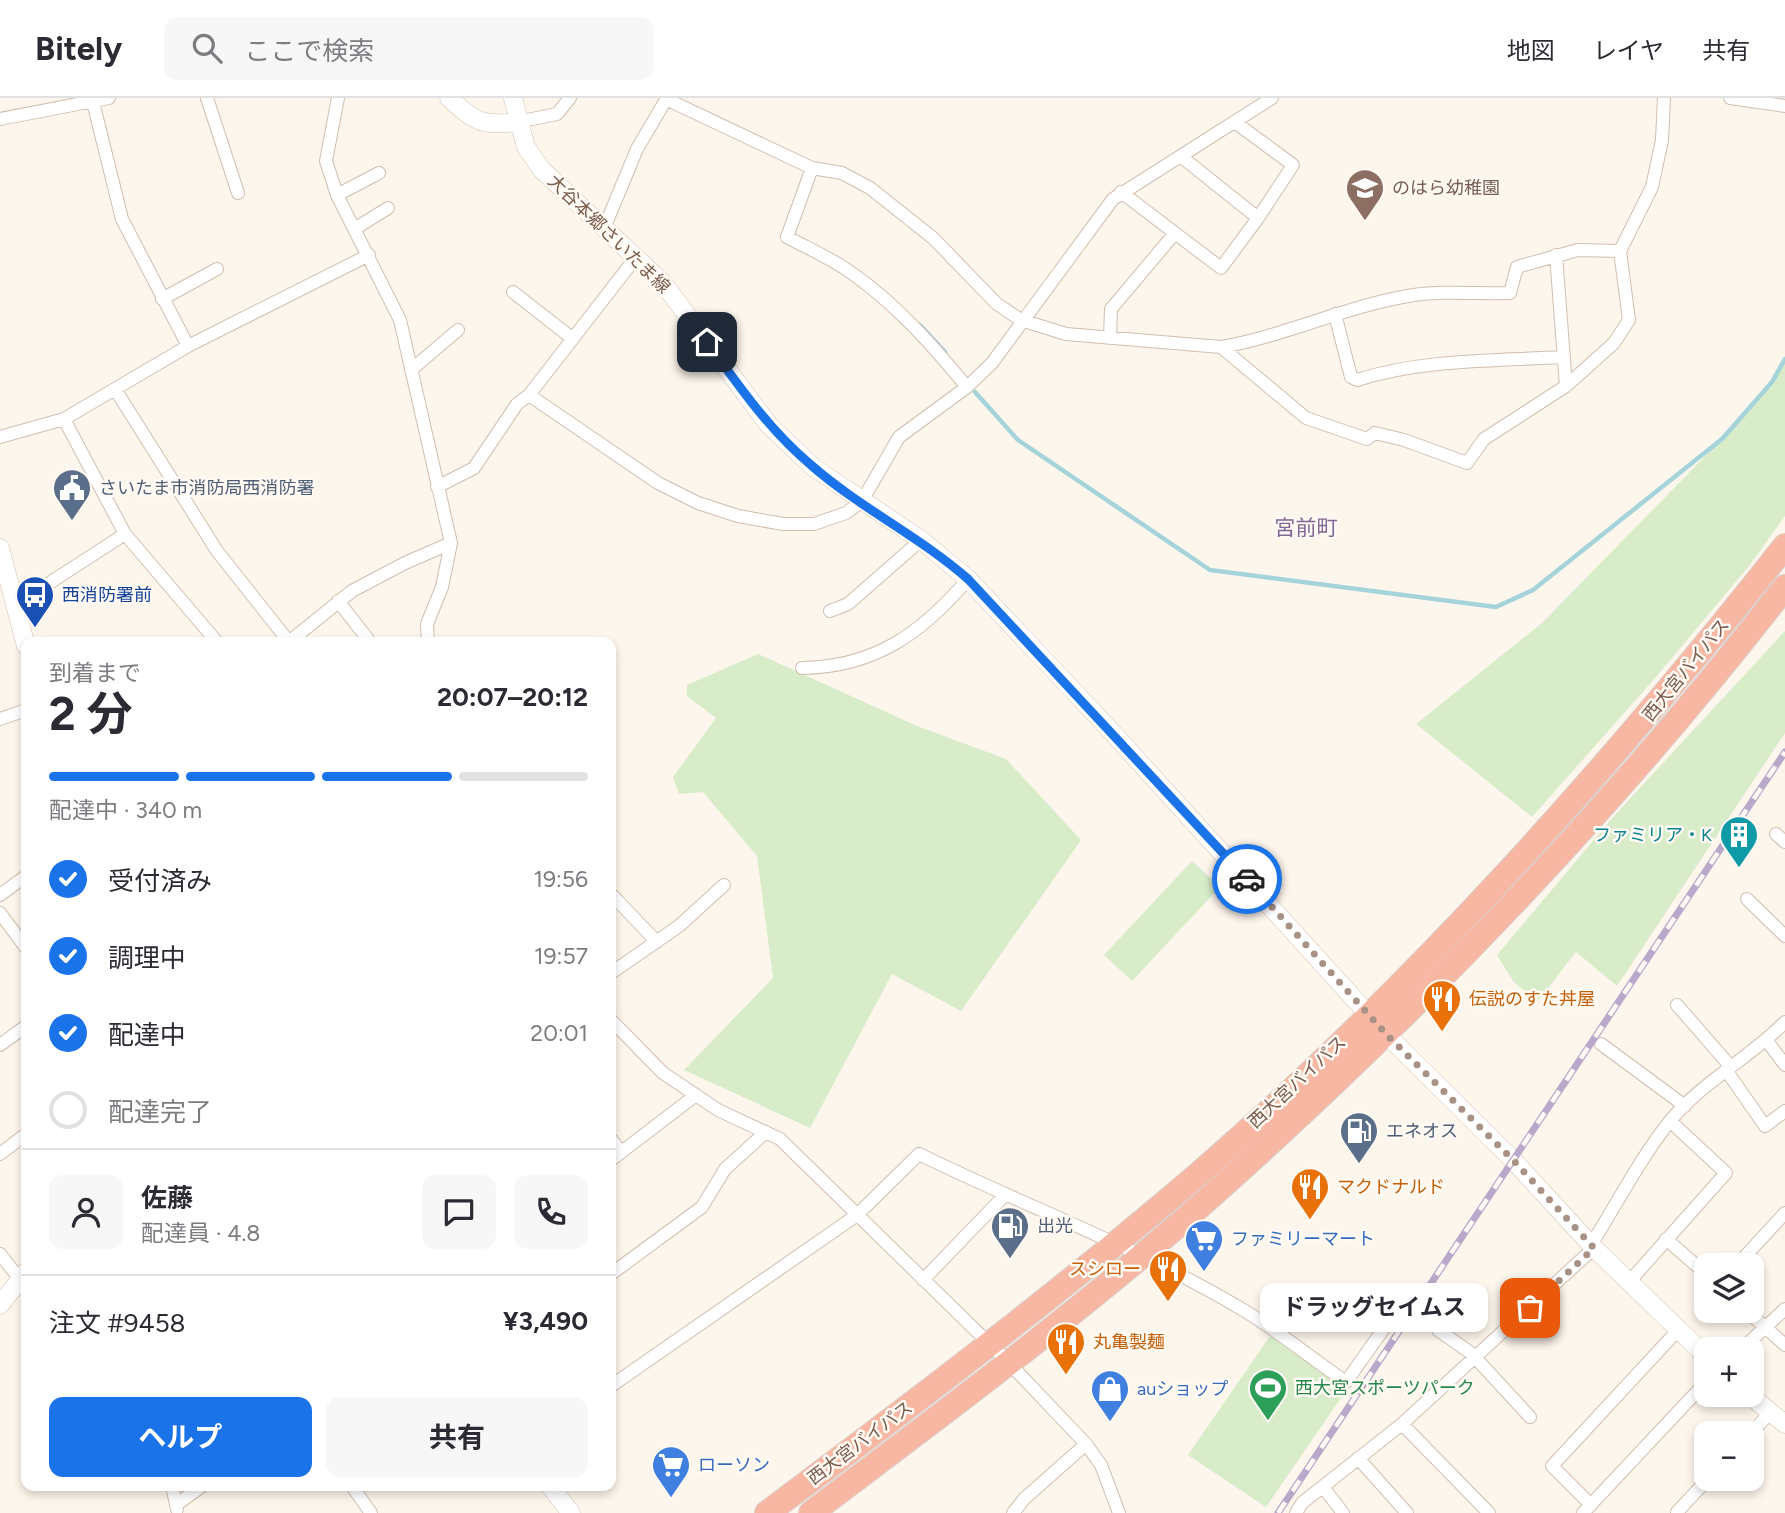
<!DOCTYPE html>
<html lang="ja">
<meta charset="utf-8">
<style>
:root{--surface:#fff;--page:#f7f7f7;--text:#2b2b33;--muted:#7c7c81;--line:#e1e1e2;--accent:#1a73e8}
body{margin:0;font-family:Figtree,"Noto Sans JP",sans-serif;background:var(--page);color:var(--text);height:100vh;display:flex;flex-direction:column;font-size:26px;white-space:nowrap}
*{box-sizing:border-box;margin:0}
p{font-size:23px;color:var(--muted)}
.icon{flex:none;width:38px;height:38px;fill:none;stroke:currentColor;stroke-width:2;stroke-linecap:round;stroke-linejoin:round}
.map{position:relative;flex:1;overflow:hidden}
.details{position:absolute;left:21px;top:539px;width:595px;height:854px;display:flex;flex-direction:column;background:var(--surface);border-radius:14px;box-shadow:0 4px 10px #0003}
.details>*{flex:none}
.buttons{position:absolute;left:1694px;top:1155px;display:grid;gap:14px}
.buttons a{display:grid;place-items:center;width:70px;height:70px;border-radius:14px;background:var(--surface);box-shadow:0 4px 10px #0003;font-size:35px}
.pin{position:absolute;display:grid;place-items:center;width:60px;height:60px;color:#fff;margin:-30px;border-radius:14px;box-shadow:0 4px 10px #0006}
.courier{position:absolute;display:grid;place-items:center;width:70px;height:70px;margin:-35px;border:5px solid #1a73e8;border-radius:50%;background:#fff;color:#222;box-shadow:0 2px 9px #0007}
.bubble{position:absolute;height:49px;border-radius:14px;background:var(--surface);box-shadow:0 4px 10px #0003;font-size:23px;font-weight:700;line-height:49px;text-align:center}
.head em{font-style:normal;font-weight:700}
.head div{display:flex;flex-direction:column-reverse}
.head{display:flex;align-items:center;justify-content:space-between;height:119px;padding:0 28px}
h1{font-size:46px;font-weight:700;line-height:52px}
.bar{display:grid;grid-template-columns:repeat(4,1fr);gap:10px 7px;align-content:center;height:84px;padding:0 28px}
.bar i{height:9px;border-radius:5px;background:var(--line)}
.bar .on{background:var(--accent)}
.bar p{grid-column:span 4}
.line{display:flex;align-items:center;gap:18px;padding:0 28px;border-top:2px solid var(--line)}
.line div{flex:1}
.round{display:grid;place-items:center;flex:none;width:74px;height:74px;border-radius:14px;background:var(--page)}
ol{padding:0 28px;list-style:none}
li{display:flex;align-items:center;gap:21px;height:77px}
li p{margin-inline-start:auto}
li .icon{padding:7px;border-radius:50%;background:var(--accent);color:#fff;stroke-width:4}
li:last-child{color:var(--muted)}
li i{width:38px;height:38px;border:4px solid var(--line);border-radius:50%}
.button{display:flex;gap:14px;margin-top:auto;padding:14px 28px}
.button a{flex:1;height:80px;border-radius:14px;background:var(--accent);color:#fff;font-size:28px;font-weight:700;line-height:80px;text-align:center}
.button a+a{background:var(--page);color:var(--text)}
header{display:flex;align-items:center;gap:42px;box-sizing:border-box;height:98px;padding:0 35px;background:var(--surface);border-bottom:2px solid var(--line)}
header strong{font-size:33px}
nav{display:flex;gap:38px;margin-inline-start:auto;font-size:24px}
.search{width:490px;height:63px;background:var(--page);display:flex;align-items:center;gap:18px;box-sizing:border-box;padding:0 24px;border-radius:14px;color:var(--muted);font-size:26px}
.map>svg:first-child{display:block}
.green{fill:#d8ecc9}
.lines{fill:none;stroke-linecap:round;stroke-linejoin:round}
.stream{stroke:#a5d3da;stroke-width:4.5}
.street-casing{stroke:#d1beb0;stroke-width:14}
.secondary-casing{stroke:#d6c0b0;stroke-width:19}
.highway-casing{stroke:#dad1cd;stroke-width:26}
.street{stroke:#fff;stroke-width:12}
.secondary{stroke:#fff;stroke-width:18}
.highway{stroke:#f7b7a3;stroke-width:24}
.rail-casing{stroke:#b9a8c9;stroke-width:7}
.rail{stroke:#fffaf3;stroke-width:4.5;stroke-dasharray:13;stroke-linecap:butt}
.done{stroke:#a89285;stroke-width:7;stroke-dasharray:0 12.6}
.route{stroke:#1a73e8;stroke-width:9}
.labels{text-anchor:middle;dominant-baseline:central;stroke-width:5;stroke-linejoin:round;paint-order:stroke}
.education-label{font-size:18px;fill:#785e54;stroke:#fffaf3;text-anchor:start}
.street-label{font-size:18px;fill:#7a5c4d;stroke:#fffaf3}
.service-label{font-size:18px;fill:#4e5e75;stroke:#fffaf3;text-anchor:start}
.transit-label{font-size:18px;fill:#164399;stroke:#fffaf3;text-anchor:start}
.culture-label{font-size:18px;fill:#0d838f;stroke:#fffaf3;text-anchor:end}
.food-label{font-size:18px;fill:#c56008;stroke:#fffaf3;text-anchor:start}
.shop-label{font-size:18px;fill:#366cbe;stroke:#fffaf3;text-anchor:start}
.leisure-label{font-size:18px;fill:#27864d;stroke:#fffaf3;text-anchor:start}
.quarter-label{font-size:21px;fill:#846695;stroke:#fffaf3}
</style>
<header>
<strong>Bitely</strong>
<div class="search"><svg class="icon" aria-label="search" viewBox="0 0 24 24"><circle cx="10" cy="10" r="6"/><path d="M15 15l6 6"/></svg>ここで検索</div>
<nav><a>地図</a><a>レイヤ</a><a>共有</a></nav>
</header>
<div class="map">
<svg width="1785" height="1415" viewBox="0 0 1785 1415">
<rect width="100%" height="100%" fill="#fdf6ec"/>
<path class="green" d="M1785,261V418L1749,468L1656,579L1532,719L1416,626L1542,525L1722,341L1772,284Z
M1785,533V635L1617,888L1576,854L1537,904L1513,883L1497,857L1613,719Z
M758,556L917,628L1006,661L1081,742L961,913L892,876L810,1030L684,972L773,880L757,758L703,694L679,696L673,679L716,620L687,598V587Z
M1192,763L1220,789L1132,883L1104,857Z
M1270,1238L1347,1291L1266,1409L1188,1357Z"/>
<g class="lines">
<path class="stream" d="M920,227L945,254
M975,294L1018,342L1210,472L1496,509L1533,492L1722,341L1772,284L1785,261"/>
<defs>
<path id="street" d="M207,0L238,95
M338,0L326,63L337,97L400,222L451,445L442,489L427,526L428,544
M1730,0L1785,8
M666,1L812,70L842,75L870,90L933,140L997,206L1021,222L1066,236L1221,249L1306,320L1367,341L1375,335L1404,342L1467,365L1484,341L1566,288L1614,245L1629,222L1620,153L1652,89L1662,42L1664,0
M93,4L122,121L188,248
M0,21L109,0
M517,24L557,16L570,0
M1236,25L1293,67L1258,120
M812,70L787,139C809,151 833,161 853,176C897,207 932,247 967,289
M1121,94L1221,170L1258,120L1183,60
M337,97L379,75
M605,128L637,51L667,0
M356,130L388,110
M1556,157L1566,288
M513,194L573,241
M162,201L217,171
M1335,216L1351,279L1357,282C1423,261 1495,263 1563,259
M1110,240L1111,211L1175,135
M1221,249C1285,238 1344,209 1408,198C1441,192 1477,196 1510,195L1517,169L1578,152L1620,153
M411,272L458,232
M115,291L217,453L289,544
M529,297L658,385L698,405L738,418L783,426H814L846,415L862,403L899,339L967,289L992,265L1113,101L1272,0
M64,321L125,436L217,544
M0,339L64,321L188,248L369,157
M437,389L474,370L517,306L529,297L637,158
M338,503L370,544
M17,506L125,436
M830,513L848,506L921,442
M289,544L352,493L405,465L451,445
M802,570C875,569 922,535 968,481
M0,621L26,612
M1776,736L1785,744
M0,797L26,778
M611,800L613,798L657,844
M1747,801L1785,838
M0,815L26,850
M611,875L679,828L724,787
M1677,907L1731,969
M611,922L663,975L718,1012L780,1041L1009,1265L1086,1346L1101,1367L1119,1415
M1767,943L1785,967
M1601,946L1685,1008
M0,947L26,928
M1726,972L1765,1028L1785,1013
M611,1041L621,1054
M0,1056L26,1036
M611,1062L696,997
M1666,1141L1706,1176
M1591,1147C1616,1107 1641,1059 1670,1023C1703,983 1750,960 1785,924
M0,1156L26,1189
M1737,1167L1785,1115
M611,1176L702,1109L725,1071L766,1034
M923,1182L1004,1098
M1629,1184L1726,1075L1670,1023
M1747,1213L1785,1247
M1438,1232L1471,1255L1530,1319
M1742,1251L1785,1211
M611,1288L857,1117L919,1056C1027,1109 1142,1151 1245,1213C1280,1234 1312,1261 1346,1284L1399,1209
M1402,1326L1489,1415
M1751,1335L1771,1314
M1358,1360L1407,1415
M172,1388L177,1411
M352,1388L371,1415
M1323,1389L1343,1415
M176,1407L202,1388
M1591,1407L1552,1368L1679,1231
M1677,1414L1708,1381
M1013,1415L1024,1401L1086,1346
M1296,1415L1302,1405L1402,1326L1594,1150
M1583,1415L1706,1284"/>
<path id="secondary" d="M449,0C475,24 481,28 517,24
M513,0L526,49L542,72L663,185L768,326L813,369L921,442L968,481L1112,634L1386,936L1513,1062L1594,1150L1706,1258
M0,450L26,548
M0,1207L26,1174
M1749,1297L1785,1326
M550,1388L571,1415"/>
<path id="highway" d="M767,1415C914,1305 1061,1194 1201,1074C1417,886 1608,672 1785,448
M811,1415C946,1313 1083,1212 1209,1100C1419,913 1613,711 1785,489"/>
</defs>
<use href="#street" class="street-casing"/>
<use href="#secondary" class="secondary-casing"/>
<use href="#highway" class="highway-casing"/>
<use href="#street" class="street"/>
<use href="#secondary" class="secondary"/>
<use href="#highway" class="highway"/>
<defs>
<path id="rail" d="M1278,1415L1785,654"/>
</defs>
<use href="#rail" class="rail-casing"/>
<use href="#rail" class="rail"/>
</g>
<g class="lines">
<path class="done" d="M1247,781L1386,936L1513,1062L1594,1150L1530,1210"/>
<path class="route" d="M707,244C739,288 769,332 811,367C860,410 919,438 968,481L1247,781"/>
</g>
<defs>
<symbol id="school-pin" viewBox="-11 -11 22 30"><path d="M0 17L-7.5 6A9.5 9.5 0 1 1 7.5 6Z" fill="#8d6e63" stroke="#fffaf3"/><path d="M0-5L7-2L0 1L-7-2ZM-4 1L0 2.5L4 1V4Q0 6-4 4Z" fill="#fff"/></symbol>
<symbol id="civic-pin" viewBox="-11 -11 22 30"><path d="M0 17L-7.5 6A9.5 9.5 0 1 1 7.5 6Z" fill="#5c6f8a" stroke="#fffaf3"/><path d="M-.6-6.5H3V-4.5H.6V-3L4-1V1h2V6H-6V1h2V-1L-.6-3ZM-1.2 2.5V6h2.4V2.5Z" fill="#fff"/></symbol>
<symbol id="bus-pin" viewBox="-11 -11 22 30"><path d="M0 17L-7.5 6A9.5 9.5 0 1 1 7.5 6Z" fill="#1a4fb4" stroke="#fffaf3"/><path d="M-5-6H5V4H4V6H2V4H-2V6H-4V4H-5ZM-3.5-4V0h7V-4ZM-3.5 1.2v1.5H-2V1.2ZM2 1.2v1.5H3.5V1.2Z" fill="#fff"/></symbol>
<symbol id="building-pin" viewBox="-11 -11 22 30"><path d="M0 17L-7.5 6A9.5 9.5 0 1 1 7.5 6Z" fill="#0f9aa8" stroke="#fffaf3"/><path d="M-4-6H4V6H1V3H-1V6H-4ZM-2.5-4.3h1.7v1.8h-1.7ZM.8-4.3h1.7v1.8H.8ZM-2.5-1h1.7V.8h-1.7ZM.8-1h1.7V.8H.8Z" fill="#fff"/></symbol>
<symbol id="restaurant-pin" viewBox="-11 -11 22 30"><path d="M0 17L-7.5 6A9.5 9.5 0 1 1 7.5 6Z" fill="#e8710a" stroke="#fffaf3"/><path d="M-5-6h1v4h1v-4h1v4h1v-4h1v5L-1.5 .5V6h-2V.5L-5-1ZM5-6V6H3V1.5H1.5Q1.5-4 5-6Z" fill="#fff"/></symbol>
<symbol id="fuel-pin" viewBox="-11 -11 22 30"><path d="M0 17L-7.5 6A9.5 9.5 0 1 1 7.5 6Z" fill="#5c6f8a" stroke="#fffaf3"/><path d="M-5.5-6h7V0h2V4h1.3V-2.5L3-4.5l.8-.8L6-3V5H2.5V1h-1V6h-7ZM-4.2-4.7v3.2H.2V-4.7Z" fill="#fff"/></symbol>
<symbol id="supermarket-pin" viewBox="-11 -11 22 30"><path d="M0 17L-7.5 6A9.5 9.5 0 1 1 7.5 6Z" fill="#3f7fe0" stroke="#fffaf3"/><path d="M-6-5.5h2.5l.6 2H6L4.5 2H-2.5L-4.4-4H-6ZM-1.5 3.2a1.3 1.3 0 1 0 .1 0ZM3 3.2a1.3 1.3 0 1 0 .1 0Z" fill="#fff"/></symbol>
<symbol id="stadium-pin" viewBox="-11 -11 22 30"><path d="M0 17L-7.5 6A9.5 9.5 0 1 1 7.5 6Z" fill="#2e9e5b" stroke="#fffaf3"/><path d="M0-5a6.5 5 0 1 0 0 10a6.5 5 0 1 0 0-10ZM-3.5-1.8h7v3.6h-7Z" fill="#fff"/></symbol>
<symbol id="shop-pin" viewBox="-11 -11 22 30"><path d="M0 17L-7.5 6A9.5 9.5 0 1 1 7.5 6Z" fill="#3f7fe0" stroke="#fffaf3"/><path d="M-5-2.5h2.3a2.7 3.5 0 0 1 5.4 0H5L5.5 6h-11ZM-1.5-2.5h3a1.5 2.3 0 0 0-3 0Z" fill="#fff"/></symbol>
</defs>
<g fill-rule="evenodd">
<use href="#school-pin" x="1343" y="68" width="44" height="60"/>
<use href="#civic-pin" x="50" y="368" width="44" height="60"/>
<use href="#bus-pin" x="13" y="475" width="44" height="60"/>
<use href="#building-pin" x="1717" y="715" width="44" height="60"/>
<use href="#restaurant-pin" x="1420" y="879" width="44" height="60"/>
<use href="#fuel-pin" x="1337" y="1011" width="44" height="60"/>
<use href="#restaurant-pin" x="1288" y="1067" width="44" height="60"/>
<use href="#fuel-pin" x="988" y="1106" width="44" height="60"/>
<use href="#supermarket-pin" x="1182" y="1119" width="44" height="60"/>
<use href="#restaurant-pin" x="1146" y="1149" width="44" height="60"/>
<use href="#restaurant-pin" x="1044" y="1222" width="44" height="60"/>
<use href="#stadium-pin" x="1246" y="1268" width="44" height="60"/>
<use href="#shop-pin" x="1088" y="1269" width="44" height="60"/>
<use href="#supermarket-pin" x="649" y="1345" width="44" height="60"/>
</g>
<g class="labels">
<g class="education-label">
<text x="1392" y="90">のはら幼稚園</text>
</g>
<g class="street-label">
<text transform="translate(609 136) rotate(44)">大谷本郷さいたま線</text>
<text transform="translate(1686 572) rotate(-51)">西大宮バイパス</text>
<text transform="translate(1297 984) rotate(-43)">西大宮バイパス</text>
<text transform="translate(860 1345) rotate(-37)">西大宮バイパス</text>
</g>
<g class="service-label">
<text x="99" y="390">さいたま市消防局西消防署</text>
<text x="1386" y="1033">エネオス</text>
<text x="1037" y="1128">出光</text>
</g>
<g class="transit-label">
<text x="62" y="497">西消防署前</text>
</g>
<g class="culture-label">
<text x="1712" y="737">ファミリア・K</text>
</g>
<g class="food-label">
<text x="1469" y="901">伝説のすた丼屋</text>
<text x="1337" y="1089">マクドナルド</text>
<text x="1141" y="1171" text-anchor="end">スシロー</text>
<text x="1093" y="1244">丸亀製麺</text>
</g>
<g class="shop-label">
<text x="1231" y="1141">ファミリーマート</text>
<text x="1137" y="1291">auショップ</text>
<text x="698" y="1367">ローソン</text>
</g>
<g class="leisure-label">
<text x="1295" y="1290">西大宮スポーツパーク</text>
</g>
<g class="quarter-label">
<text x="1306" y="429">宮前町</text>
</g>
</g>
</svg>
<div class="buttons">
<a><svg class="icon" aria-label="layers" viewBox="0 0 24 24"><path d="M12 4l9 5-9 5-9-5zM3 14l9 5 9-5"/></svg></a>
<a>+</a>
<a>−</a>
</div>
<div class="pin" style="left:1530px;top:1210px;background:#ea580c"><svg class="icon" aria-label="bag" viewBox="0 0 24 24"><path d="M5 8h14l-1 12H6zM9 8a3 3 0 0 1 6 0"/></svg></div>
<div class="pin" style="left:707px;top:244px;background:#1f2937"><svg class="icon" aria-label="home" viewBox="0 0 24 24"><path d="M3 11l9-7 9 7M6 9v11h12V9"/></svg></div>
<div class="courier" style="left:1247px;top:781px"><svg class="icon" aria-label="car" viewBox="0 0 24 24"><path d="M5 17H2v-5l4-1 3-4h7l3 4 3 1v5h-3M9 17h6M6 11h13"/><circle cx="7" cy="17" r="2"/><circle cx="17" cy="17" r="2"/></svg></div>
<div class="bubble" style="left:1260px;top:1185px;width:228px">ドラッグセイムス</div>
<section class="details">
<div class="head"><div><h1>2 分</h1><p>到着まで</p></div><em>20:07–20:12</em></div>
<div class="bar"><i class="on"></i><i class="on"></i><i class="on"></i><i></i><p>配達中 · 340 m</p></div>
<ol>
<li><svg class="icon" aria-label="check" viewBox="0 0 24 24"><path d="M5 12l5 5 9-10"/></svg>受付済み<p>19:56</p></li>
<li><svg class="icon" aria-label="check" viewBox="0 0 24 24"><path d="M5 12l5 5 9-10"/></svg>調理中<p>19:57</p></li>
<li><svg class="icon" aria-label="check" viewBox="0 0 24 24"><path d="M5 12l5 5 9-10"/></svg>配達中<p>20:01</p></li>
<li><i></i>配達完了</li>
</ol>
<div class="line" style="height:126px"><a class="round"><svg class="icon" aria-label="person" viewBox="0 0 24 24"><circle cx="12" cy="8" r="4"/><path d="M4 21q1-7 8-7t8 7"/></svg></a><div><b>佐藤</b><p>配達員 · 4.8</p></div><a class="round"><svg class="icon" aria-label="chat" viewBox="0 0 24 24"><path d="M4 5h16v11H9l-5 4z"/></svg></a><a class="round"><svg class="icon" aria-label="phone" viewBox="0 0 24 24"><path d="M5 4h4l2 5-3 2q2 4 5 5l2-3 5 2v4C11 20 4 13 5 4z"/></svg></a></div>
<div class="line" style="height:91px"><div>注文 #9458</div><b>¥3,490</b></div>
<div class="button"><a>ヘルプ</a><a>共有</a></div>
</section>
</div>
